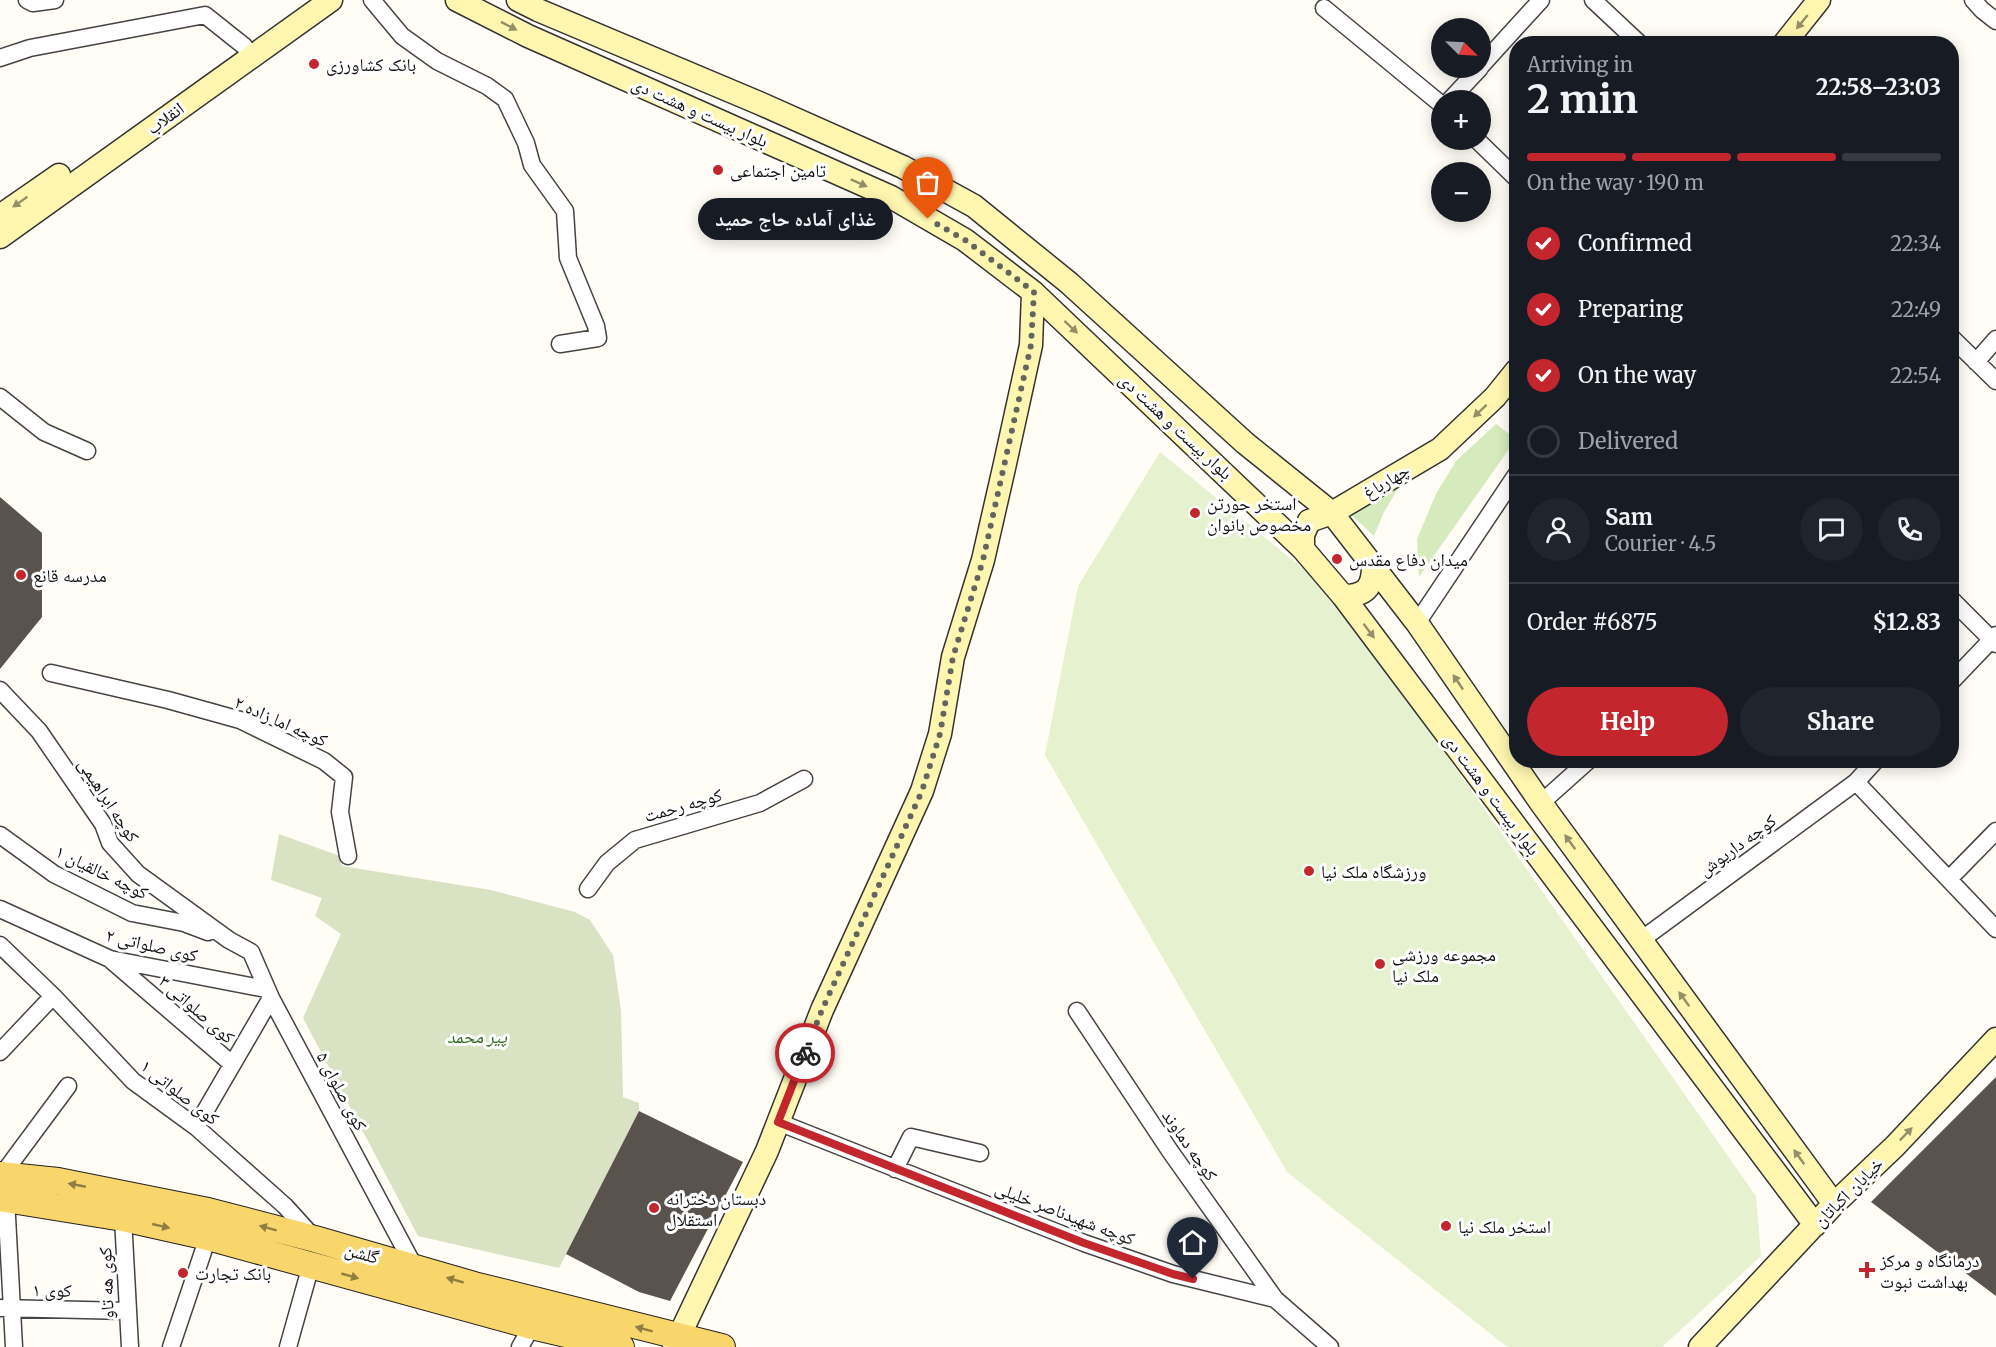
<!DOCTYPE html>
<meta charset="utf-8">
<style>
:root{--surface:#171b24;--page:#20242c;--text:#f1f3f6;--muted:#9ea1a6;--line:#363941;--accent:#c4262e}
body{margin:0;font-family:Merriweather,"Noto Naskh Arabic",serif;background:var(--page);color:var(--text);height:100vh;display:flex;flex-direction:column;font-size:22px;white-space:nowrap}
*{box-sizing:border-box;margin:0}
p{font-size:20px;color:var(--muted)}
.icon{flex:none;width:33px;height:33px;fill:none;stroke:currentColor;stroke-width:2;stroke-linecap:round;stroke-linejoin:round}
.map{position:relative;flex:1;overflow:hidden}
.details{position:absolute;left:1509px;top:36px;width:450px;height:732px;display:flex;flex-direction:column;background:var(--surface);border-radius:24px;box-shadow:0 3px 15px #0003}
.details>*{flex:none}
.needle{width:39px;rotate:114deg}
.tools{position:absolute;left:1431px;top:18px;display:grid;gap:12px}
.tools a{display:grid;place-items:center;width:60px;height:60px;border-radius:50%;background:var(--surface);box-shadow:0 3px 15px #0003;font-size:30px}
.pin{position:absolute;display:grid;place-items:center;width:51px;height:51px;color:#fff;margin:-62px -26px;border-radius:50% 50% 50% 0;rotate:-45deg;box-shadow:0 0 6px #0007}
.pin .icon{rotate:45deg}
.courier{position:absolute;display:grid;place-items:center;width:60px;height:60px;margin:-30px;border:4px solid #c4262e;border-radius:50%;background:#fff;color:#222;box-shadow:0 2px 8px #0007}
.bubble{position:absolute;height:42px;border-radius:21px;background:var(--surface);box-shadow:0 3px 15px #0003;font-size:20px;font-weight:700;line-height:42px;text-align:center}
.summary em{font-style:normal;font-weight:700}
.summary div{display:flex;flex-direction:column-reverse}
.summary{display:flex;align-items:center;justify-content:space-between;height:102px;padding:0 18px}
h1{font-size:39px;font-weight:700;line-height:45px}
.bar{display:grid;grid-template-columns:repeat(4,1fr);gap:9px 6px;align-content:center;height:72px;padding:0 18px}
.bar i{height:8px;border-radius:4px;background:var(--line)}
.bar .on{background:var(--accent)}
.bar p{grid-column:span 4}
.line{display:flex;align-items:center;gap:15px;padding:0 18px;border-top:2px solid var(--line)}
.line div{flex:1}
.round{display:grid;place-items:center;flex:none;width:63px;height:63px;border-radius:32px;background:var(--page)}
ol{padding:0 18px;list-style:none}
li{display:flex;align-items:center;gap:18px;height:66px}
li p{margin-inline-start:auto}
li .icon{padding:6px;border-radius:50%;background:var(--accent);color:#fff;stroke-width:4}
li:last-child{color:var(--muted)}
li i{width:33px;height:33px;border:3px solid var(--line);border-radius:50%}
.button{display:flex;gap:12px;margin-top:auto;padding:12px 18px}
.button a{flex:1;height:69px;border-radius:36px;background:var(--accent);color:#fff;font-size:24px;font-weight:700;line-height:69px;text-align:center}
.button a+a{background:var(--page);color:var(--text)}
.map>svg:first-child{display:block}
.green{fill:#d5ebbd}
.cemetery{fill:#d9e3c4}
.pitch{fill:#e6f2cf}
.building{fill:#5a524d}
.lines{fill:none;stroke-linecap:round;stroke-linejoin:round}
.street-casing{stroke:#444;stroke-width:19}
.secondary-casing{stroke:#333;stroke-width:25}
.primary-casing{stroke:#222;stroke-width:28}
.street{stroke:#fff;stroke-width:16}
.secondary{stroke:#fff6b0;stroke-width:22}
.primary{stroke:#f9d66b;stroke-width:26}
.oneway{fill:#948f68}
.oneway2{fill:#917d42}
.done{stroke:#646461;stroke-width:6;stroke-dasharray:0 10.8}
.route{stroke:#c4262e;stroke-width:8}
.poi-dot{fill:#c4262e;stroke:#fff;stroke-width:2}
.labels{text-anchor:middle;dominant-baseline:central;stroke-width:6;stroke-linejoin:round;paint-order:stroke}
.poi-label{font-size:18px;fill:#111;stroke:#fff;text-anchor:start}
.street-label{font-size:18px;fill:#111;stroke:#fff}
.park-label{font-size:18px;font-style:italic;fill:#2f6b1f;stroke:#fff}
</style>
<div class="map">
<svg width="1996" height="1347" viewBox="0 0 1996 1347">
<rect width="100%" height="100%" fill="#fffdf5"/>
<path class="green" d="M1496,424L1516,439L1419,577L1417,539L1436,494L1456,461Z
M1405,477L1384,512L1374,536L1344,508Z"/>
<path class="cemetery" d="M279,834L340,856L342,866L491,890L575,912L590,920L613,955L621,1011L623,1097L639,1103V1111L559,1268L418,1236L303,1018L341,934L315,916L322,898L271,880Z"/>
<path class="pitch" d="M1160,452L1332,592L1756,1196L1761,1256L1662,1347H1507L1287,1172L1045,755L1078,586Z"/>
<path class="building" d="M0,497L42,533V617L0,669Z
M1996,1077V1296L1871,1202Z
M639,1111L743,1162L670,1301L639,1292L566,1254Z"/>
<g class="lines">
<defs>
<path id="street" d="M27,0L33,3L55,0
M372,0L402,36L437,61L487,86L505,99L526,143L532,165L565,211L568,258L596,326L598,338L560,344
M1593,0L1640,44
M1973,0L1982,10L1996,21
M1324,8L1442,105
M0,58L30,48L205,15L244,46L251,56
M1480,67L1541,0
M1450,100L1480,68
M1477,140L1516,178
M1952,338L1996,381
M1976,362L1996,339
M0,397L44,432L87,451
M1952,600L1996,644
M1417,623L1516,475
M51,673L168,700L240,720L324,761L344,777L340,812L348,856
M1952,681L1996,635
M0,690L39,731L103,824L110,843L138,874L229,940L251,952L271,998L415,1268
M1856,782L1996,929
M1541,803L1589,760
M0,835L54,874L132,913L184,923L208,932
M1949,879L1996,831
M588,889L607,863L635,840L760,803L804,779
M0,909L110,959L266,989
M1641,940L1856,782L1876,760
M0,945L53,996L133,1081L196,1127L285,1206L314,1238
M112,961L232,1064
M1077,1011L1170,1151L1275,1299
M0,1052L53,996
M778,1122L1084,1243L1173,1274L1275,1299L1330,1347
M196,1127L271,998
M895,1169L911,1137L980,1153
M2,1175L68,1086
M6,1198L14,1347
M123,1218L130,1347
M0,1308L127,1311
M171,1347L208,1237
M288,1347L311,1265
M520,1347L532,1326"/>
<path id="secondary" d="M457,0L528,36L891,197L965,240L1033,292L1303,549L1343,596L1815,1225
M518,0L538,10L759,103L903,167L974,206L1069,283L1245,443L1332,513L1417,623L1541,803L1834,1204
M1784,44L1819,0
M0,216L59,175
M0,237L331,0
M1303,549V535L1309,521L1332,513L1440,449L1495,397L1516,371
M1343,596C1365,596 1373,588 1373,566
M674,1347L767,1151L822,1010L922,791L940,734L953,657L983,560L1004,468L1031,345L1033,292
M1700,1347L1834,1204L1895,1146L1996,1039"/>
<path id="primary" d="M0,1175L58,1181L208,1211L315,1239L474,1285L722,1347
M0,1198L123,1218L208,1237L532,1326L621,1347"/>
</defs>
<use href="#street" class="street-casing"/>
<use href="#secondary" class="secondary-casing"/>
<use href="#primary" class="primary-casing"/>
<use href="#street" class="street"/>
<use href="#secondary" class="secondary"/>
<use href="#primary" class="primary"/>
</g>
<defs><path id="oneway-solid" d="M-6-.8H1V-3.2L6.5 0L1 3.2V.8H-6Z" transform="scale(1.5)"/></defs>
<g class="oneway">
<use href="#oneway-solid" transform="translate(1802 22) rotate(129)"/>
<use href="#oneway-solid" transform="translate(509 26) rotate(27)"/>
<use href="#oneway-solid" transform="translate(859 183) rotate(24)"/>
<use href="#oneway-solid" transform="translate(20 202) rotate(145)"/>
<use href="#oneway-solid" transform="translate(1071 327) rotate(43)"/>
<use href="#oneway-solid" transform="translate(1480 411) rotate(137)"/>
<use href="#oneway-solid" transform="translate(1369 631) rotate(53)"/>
<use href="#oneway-solid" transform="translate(1458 682) rotate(-124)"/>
<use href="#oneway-solid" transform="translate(1570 842) rotate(-126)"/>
<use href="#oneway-solid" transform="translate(1684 999) rotate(-126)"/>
<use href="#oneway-solid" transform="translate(1906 1134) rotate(-46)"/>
<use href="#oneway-solid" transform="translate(1799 1157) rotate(-126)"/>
</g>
<g class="oneway2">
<use href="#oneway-solid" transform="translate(77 1185) rotate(-169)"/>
<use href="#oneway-solid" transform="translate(161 1226) rotate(13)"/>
<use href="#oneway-solid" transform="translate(268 1228) rotate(-165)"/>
<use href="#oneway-solid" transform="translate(350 1276) rotate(16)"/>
<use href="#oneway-solid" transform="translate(455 1280) rotate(-164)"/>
<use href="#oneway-solid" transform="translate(644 1329) rotate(-165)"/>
</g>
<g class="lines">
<path class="done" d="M805,1053L822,1010L922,791L940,734L953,657L983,560L1031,345L1034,292L965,240L928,219"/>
<path class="route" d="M805,1053L778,1122L1084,1243L1173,1274L1193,1279"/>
</g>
<g class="poi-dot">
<circle cx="314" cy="64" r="6"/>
<circle cx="718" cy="170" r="6"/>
<circle cx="1195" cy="513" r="6"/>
<circle cx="1337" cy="559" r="6"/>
<circle cx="21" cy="575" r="6"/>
<circle cx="1309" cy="871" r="6"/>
<circle cx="1380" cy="964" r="6"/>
<circle cx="654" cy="1208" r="6"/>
<circle cx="1446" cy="1226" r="6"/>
<path d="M1864 1261h6v6h6v6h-6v6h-6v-6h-6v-6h6z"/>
<circle cx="183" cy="1273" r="6"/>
</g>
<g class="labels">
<g class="poi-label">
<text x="326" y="64">بانک کشاورزی</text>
<text x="730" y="170">تامین اجتماعی</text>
<text x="1207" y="503">استخر حورتن<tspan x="1207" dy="21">مخصوص بانوان</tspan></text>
<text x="1349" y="559">میدان دفاع مقدس</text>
<text x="33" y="575">مدرسه قانع</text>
<text x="1321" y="871">ورزشگاه ملک نیا</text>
<text x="1392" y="954">مجموعه ورزشی<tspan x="1392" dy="21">ملک نیا</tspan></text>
<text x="666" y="1198">دبستان دخترانه<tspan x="666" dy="21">استقلال</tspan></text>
<text x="1458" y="1226">استخر ملک نیا</text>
<text x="1880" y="1260">درمانگاه و مرکز<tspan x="1880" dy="21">بهداشت نبوت</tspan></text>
<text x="195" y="1273">بانک تجارت</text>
</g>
<g class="street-label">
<text transform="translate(700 112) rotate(24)">بلوار بیست و هشت دی</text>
<text transform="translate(165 118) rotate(-36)">انقلاب</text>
<text transform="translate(1176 426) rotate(43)">بلوار بیست و هشت دی</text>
<text transform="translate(1386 481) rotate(-31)">چهارباغ</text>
<text transform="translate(281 721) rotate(24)">کوچه اما زاده ۲</text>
<text transform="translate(1492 794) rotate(53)">بلوار بیست و هشت دی</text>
<text transform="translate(109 800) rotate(57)">کوچه ابراهیمی</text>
<text transform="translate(683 805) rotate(-16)">کوچه رحمت</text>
<text transform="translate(1737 845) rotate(-36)">کوچه داریوش</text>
<text transform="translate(102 872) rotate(26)">کوچه خالقیان ۱</text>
<text transform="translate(152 945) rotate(13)">کوی صلواتی ۲</text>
<text transform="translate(197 1009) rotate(41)">کوی صلواتی ۳</text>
<text transform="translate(342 1091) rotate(62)">کوی صلوای ۵</text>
<text transform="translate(180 1092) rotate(38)">کوی صلواتی ۱</text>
<text transform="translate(1190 1145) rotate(55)">کوچه دماوند</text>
<text transform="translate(1848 1192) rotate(-45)">خیابان اکباتان</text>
<text transform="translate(1065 1213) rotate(21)">کوچه شهیدناصر خلیلی</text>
<text transform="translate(362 1253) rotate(16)">گلشن</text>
<text transform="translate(106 1283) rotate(-92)">کوی هه تاو</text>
<text transform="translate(52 1290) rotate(1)">کوی ۱</text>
</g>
<g class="park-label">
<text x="477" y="1036">پیر محمد</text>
</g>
</g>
</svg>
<div class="tools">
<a><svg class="needle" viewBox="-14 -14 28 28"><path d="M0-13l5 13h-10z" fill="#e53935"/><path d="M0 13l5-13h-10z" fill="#9ea1a6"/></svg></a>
<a>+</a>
<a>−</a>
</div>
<div class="pin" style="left:928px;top:219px;background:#ea580c"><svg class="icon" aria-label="bag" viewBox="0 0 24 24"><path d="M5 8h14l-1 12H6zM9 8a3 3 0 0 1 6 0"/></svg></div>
<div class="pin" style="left:1193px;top:1279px;background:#1f2937"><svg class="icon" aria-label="home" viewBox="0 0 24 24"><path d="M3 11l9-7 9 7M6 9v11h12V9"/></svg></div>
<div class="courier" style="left:805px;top:1053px"><svg class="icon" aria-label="bike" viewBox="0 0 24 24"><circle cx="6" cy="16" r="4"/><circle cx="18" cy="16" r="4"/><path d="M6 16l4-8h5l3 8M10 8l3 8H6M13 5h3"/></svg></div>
<div class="bubble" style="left:698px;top:198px;width:195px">غذای آماده حاج حمید</div>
<section class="details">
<div class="summary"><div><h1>2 min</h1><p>Arriving in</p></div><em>22:58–23:03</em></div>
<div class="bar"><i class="on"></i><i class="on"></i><i class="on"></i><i></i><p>On the way · 190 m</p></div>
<ol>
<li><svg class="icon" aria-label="check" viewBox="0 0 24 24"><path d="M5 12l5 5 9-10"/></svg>Confirmed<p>22:34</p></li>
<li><svg class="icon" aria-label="check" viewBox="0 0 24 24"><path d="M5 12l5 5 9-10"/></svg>Preparing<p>22:49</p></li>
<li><svg class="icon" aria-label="check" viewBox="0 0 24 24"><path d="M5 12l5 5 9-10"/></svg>On the way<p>22:54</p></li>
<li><i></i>Delivered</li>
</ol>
<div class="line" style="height:108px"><a class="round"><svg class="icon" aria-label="person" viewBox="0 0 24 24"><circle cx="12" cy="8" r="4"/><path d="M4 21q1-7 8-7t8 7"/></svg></a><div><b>Sam</b><p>Courier · 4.5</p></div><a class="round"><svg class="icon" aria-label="chat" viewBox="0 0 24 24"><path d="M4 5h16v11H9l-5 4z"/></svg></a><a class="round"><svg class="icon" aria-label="phone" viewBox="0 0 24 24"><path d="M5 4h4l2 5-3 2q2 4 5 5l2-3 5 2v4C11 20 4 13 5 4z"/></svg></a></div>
<div class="line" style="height:78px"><div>Order #6875</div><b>$12.83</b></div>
<div class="button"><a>Help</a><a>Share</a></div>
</section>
</div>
